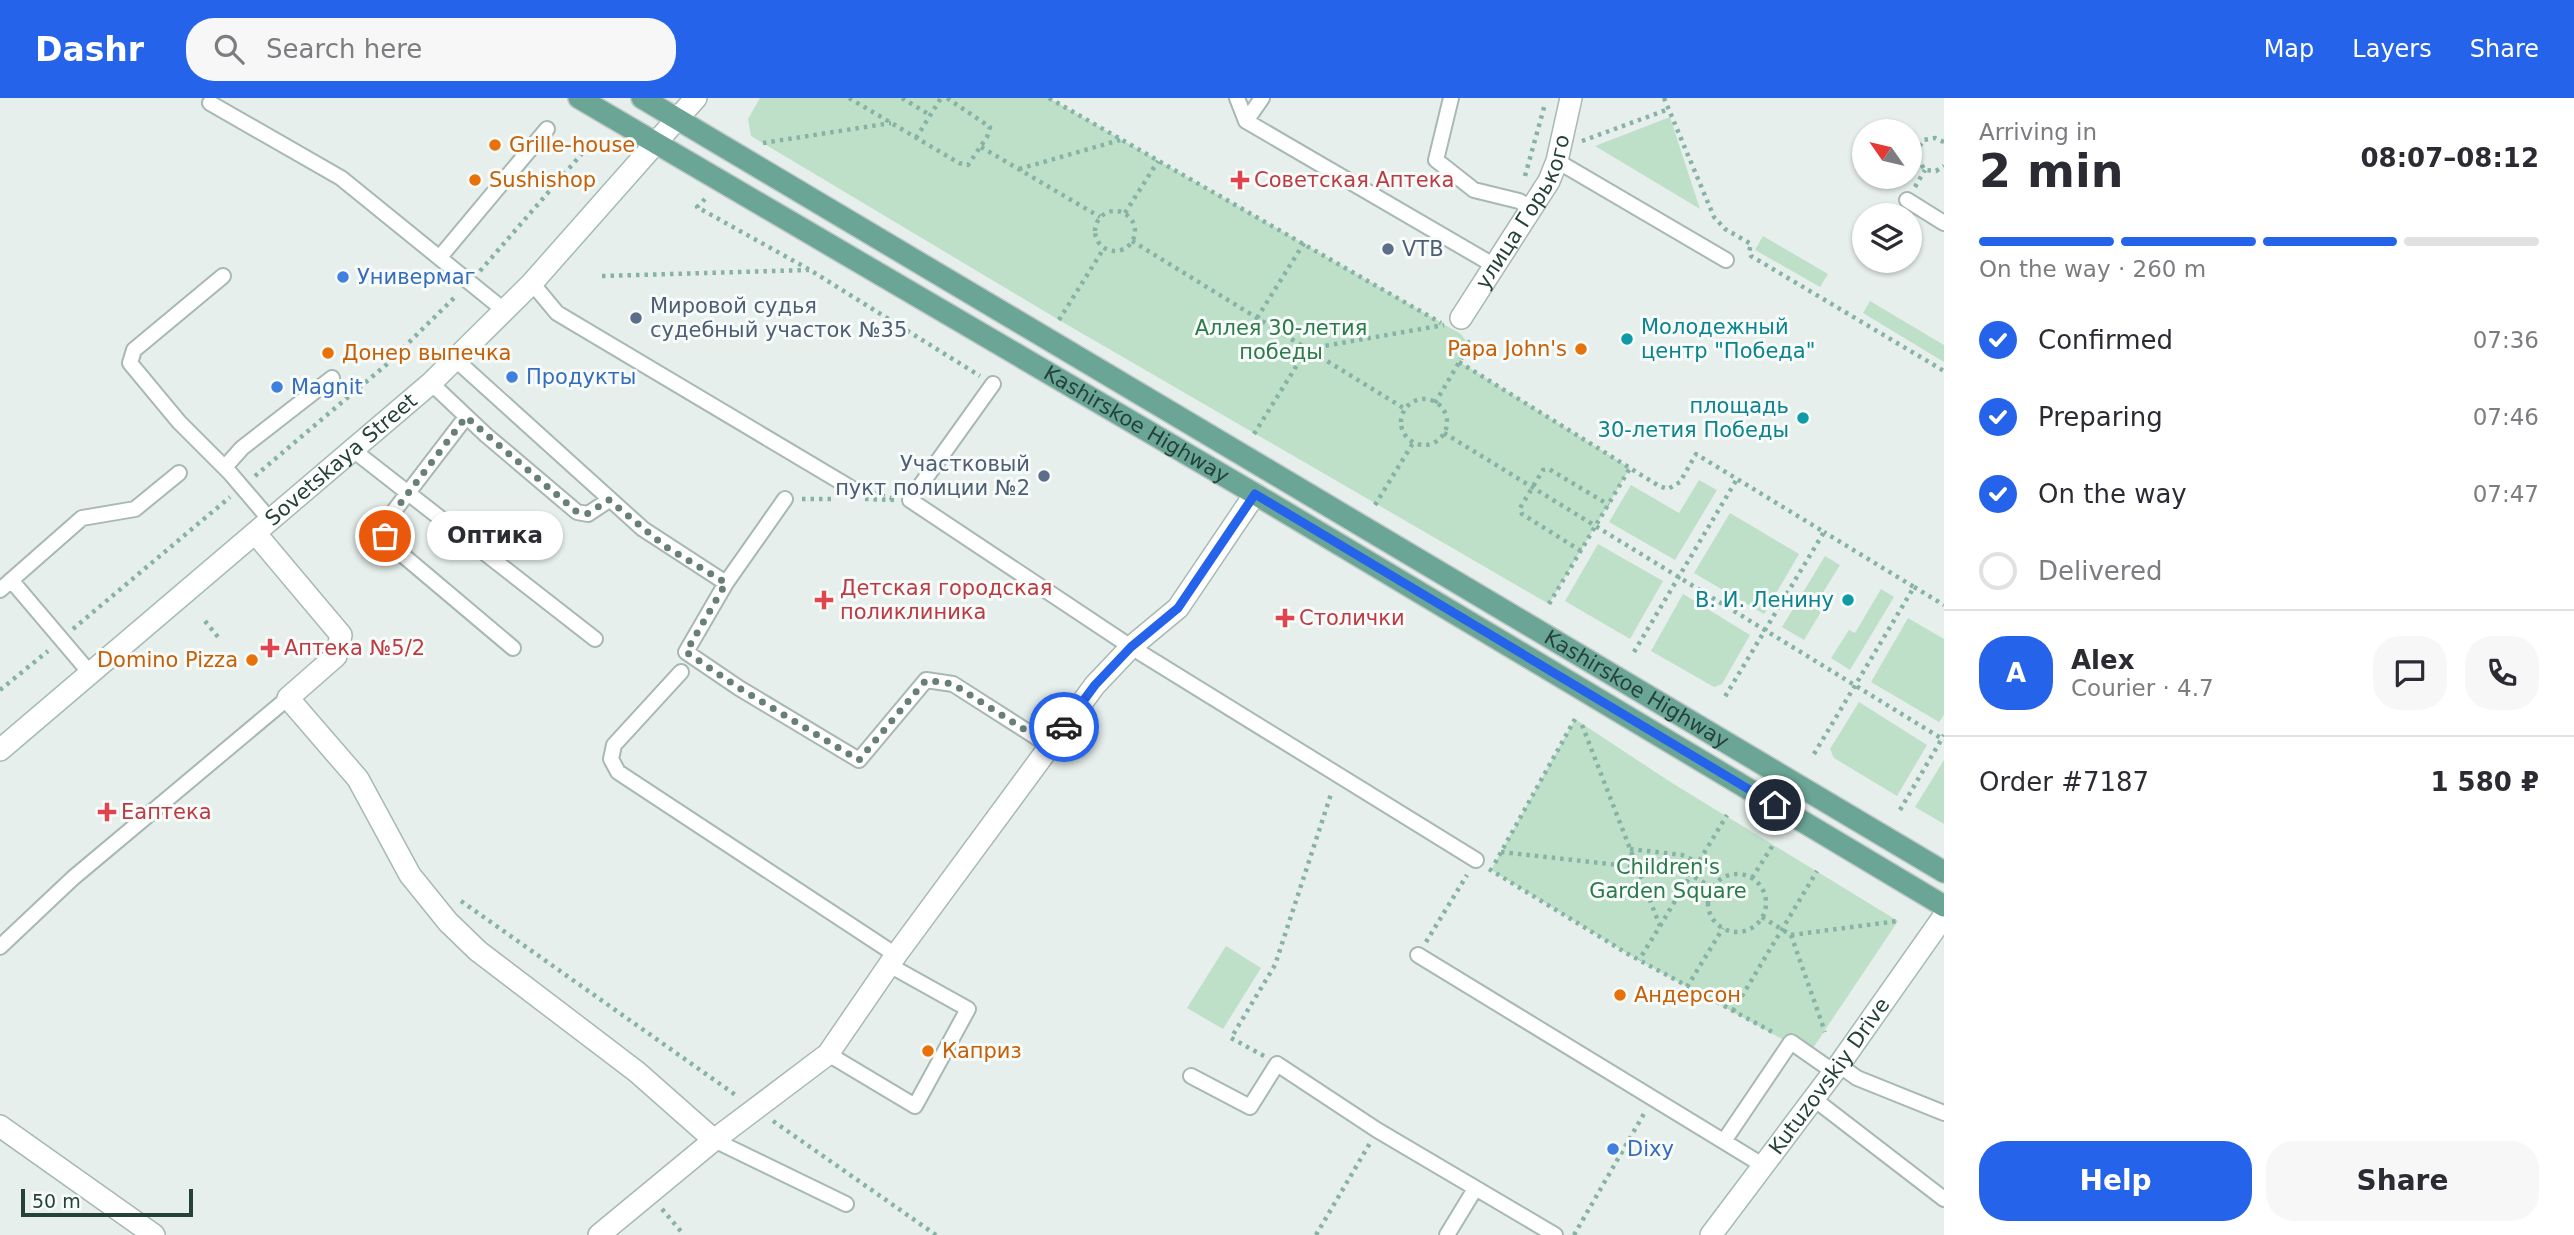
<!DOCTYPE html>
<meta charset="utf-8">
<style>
:root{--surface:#fff;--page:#f7f7f7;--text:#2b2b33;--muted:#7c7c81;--line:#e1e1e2;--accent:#2563eb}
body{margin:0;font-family:"DejaVu Sans",sans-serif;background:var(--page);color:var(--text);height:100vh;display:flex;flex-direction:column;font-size:26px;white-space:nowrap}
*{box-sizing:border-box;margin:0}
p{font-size:23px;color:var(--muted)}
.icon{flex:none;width:38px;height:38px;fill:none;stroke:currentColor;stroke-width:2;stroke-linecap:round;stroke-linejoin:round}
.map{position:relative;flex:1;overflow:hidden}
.panel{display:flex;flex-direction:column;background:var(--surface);width:630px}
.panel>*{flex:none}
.needle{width:46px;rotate:304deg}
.controls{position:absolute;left:1852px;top:21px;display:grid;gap:14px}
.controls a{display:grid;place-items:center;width:70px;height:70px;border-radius:50%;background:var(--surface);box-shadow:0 2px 5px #0004;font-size:35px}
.scale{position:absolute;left:21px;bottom:18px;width:172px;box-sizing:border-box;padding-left:7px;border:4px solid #24423a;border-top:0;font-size:19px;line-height:24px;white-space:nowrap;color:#24423a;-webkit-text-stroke:5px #f7fbf9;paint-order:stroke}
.pin{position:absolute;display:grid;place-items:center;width:60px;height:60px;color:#fff;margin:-30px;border:4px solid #fff;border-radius:50%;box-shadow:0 2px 7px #0007}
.courier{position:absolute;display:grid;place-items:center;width:70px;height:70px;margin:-35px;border:5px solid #2563eb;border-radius:50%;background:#fff;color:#222;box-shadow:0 2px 9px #0007}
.bubble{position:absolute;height:49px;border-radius:24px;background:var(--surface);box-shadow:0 2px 5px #0004;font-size:23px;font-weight:700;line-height:49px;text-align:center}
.headline em{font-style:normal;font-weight:700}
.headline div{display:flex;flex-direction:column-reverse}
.headline{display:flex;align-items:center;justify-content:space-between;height:119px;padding:0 35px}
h1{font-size:46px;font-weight:700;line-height:52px}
.bar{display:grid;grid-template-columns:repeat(4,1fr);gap:10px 7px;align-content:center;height:84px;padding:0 35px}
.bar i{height:9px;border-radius:5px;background:var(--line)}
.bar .selected{background:var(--accent)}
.bar p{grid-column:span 4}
.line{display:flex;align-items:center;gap:18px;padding:0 35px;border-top:2px solid var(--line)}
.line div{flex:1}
.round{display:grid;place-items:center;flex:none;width:74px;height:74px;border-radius:28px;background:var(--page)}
ol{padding:0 35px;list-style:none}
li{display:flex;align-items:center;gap:21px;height:77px}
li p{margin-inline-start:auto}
li .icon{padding:7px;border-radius:50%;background:var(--accent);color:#fff;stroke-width:4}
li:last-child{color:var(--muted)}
li i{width:38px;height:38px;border:4px solid var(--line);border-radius:50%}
.button{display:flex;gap:14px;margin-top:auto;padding:14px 35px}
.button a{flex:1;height:80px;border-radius:28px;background:var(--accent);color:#fff;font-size:28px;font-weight:700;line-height:80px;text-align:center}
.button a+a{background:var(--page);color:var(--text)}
header{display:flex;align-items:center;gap:42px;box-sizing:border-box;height:98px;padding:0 35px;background:var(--accent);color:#fff}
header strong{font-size:33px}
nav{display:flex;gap:38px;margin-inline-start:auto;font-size:24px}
.search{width:490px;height:63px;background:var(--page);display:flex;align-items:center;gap:18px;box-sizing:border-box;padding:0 24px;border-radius:28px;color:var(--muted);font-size:26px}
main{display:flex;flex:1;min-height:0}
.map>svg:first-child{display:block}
.green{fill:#bfe0c8}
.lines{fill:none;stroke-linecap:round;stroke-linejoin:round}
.lane-casing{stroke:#a8b8b2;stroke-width:18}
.street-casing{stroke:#a8b8b2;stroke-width:24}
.secondary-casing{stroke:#a4bbb3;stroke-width:24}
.primary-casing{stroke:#c2cac8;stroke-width:24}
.path{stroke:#86b3a5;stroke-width:4.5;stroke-dasharray:3.5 5;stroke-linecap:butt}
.lane{stroke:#fff;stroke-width:14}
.street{stroke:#fff;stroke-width:21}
.secondary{stroke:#fff;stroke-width:21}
.primary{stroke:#6aa596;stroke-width:21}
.done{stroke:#687f78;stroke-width:7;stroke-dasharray:0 12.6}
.route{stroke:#2563eb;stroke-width:9}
.food-dot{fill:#e8710a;stroke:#f7fbf9;stroke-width:2.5}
.health-dot{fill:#e0444e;stroke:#f7fbf9;stroke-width:2.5}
.service-dot{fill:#5c6f8a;stroke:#f7fbf9;stroke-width:2.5}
.shop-dot{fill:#3f7fe0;stroke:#f7fbf9;stroke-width:2.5}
.culture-dot{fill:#0f9aa8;stroke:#f7fbf9;stroke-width:2.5}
.labels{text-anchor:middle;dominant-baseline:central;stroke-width:6;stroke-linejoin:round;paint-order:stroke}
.food-label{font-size:21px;fill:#c56008;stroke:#f7fbf9;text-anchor:start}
.health-label{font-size:21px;fill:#be3a42;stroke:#f7fbf9;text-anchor:start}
.street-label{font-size:21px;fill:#24423a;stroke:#f7fbf9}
.service-label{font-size:21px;fill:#4e5e75;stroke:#f7fbf9;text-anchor:start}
.shop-label{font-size:21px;fill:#366cbe;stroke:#f7fbf9;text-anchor:start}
.culture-label{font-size:21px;fill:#0d838f;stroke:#f7fbf9;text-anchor:end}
.park-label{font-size:21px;fill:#2d7a4b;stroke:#f7fbf9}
</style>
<header>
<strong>Dashr</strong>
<div class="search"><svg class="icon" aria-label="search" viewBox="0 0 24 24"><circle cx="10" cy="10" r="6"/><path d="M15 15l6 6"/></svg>Search here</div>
<nav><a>Map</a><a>Layers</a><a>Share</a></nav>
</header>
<main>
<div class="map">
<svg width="1944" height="1137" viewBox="0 0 1944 1137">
<rect width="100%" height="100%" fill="#e6efeb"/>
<path class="green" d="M760,0H1049L1461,236L1469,247L1460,264L1630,370L1549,506L1059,222L751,38L748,21Z
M1670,19L1700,111L1595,48Z
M1763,138L1828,176L1820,189L1755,152Z
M1870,203L1944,247V264L1863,215Z
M1699,382L1717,392L1675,462L1609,424L1631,387L1679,415Z
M1730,415L1799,456L1764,516L1694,475Z
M1598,446L1663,483L1630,541L1565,503Z
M1825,458L1840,467L1814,509L1821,514L1804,542L1782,529Z
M1881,491L1894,499L1850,572L1831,560L1849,532L1855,535Z
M1683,496L1750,537L1722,586L1714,589L1651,553Z
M1908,520L1944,541V617L1939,624L1871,584Z
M1859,604L1927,647L1897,698L1834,660L1830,651Z
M1575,621L1672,685L1898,823L1809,956L1628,856L1491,772Z
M1944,662V726L1915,709Z
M1226,848L1261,870L1223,931L1187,910Z"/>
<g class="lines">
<defs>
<path id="lane" d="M1237,0L1246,23L1495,168
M1451,0L1436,62L1474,92L1519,103L1532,111
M210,5L341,80L505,213
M1246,23L1262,0
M1557,63L1726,162
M1907,102L1944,125
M440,159L547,31
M223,178L134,252L130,265L179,324L230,375L271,423
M532,185L557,215L851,390
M456,262L643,431L726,485L785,401
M431,285L486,337L577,414L588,416L609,402
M993,286L910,402L1131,549L1476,762
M466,319L394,413C386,424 381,437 392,448L513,550
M353,352L595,541
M225,369L242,350L332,280
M11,482L90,575
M726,485L686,554L739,590L859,662L926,582L953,586L1050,648
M0,492L82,420L135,411L179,375
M681,574L614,647L611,661L618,674L896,857
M0,849L73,780L288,600
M1418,857L1764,1068
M828,956L915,1008L968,911L889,867
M1839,967L1857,980L1944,1015
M1191,978L1250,1009L1277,966L1377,1032L1555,1137
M1814,1001L1944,1101
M714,1042L846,1106
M1724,1043L1791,944L1834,974
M1447,1137L1475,1091"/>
<g id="street">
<path d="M677,21L696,0"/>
<path id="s1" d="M1461,220L1549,83L1557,63L1571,0"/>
<path d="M256,436L341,537L336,558L288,600L358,681L410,777L448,824L478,853L637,974L714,1042"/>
<path d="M0,1028L154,1137"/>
<path d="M599,1137L714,1042L828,956L896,857L1095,587L1131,549L1178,510L1255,396"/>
</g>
<g id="secondary">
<path id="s2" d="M0,652L431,285L532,185L677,21"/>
<path id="s3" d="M1711,1137L1839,967L1944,818"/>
</g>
<g id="primary">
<path id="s4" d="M579,0L1255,396L1944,808"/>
<path id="s5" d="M642,0L1944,774"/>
</g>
</defs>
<use href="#lane" class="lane-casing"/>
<use href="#street" class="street-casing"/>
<use href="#secondary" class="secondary-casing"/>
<use href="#primary" class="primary-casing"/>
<path class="path" d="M849,0L959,65L968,67L987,39L990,29L947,0
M902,0L930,17
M1049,0L1441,225
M1664,0L1714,119L1725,131L1751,146L1749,154L1751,158L1944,273
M1884,27L1895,33
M916,40L941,0
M1909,42L1918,47
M1582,43L1669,11
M1944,44L1935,40L1923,42L1915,57L1925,72L1936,73L1944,68
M763,45L891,25
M981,49L1100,119
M1019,71L1120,42
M1525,78L1545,6
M1915,89L1925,72
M705,101L697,109L810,172L980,278
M1095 133a20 20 0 1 1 40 0a20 20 0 1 1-40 0Z
M1125,115L1158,63
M1132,143L1405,311
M480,173L585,52
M602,178L809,172
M1257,220L1304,145
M1059,222L1104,150
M1459,264L1659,388L1668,391L1680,384L1696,356L1824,434L1723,602
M1401 324a23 23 0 1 1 46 0a23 23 0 1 1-46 0Z
M1435,305L1467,251L1468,244L1465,239
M1444,335L1944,642
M1254,336L1307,251L1444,227
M255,378L386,267L457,197
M865,393L891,400
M802,401H835
M865,401L895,402
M1375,407L1413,345
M1581,453L1522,416L1520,410L1543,372L1549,371L1609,407
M1914,489L1944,507
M1549,506L1630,370
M205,523L218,539
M73,531L230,399
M1634,554L1737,381
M0,592L48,553
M1582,627L1660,828L1639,862
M1814,656L1914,489L1824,434
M1900,712L1944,637
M1630,751L1682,757L1698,764
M1501,754L1664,772L1691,777L1713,790
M1495,765L1575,621
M1489,771L1628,856L1776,936
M1708 805a29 29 0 1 1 58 0a29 29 0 1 1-58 0Z
M1752,780L1773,747
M461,803L737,998
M1762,819L1791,837L1825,934
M1660,828L1727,717
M1791,837L1898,823
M1426,844L1467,777
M1687,889L1723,830
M1733,913L1817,773
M1264,958L1231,940L1275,867L1332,693
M773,1023L936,1137
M662,1111L684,1137
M1316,1137L1370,1045
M1574,1137L1645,1014"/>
<use href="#lane" class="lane"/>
<use href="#street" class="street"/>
<use href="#secondary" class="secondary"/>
<use href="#primary" class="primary"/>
</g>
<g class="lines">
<path class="done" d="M385,438L390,419L466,319L577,414L587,416L609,402L666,449L726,485L686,554L739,590L859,662L926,582L953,586L1050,648L1064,629"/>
<path class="route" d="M1064,629L1095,587L1131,549L1178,510L1255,396L1775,707"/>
</g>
<g class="food-dot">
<circle cx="495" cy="47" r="7"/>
<circle cx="475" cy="82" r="7"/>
<circle cx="1581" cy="251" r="7"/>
<circle cx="328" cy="255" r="7"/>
<circle cx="252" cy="562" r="7"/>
<circle cx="1620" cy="897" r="7"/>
<circle cx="928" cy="953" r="7"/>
</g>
<g class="health-dot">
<path d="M1236.5 71.5h7v7h7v7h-7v7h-7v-7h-7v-7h7z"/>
<path d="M820.5 491.5h7v7h7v7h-7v7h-7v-7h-7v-7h7z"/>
<path d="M1281.5 509.5h7v7h7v7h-7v7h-7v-7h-7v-7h7z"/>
<path d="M266.5 539.5h7v7h7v7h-7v7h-7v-7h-7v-7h7z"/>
<path d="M103.5 703.5h7v7h7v7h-7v7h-7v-7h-7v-7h7z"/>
</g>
<g class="service-dot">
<circle cx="1388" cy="151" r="7"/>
<circle cx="636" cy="220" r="7"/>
<circle cx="1044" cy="378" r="7"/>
</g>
<g class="shop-dot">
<circle cx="343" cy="179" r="7"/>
<circle cx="512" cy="279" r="7"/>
<circle cx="277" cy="289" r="7"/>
<circle cx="1613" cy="1051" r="7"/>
</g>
<g class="culture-dot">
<circle cx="1627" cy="241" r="7"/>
<circle cx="1803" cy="320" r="7"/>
<circle cx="1848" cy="502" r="7"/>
</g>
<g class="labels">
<g class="food-label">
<text x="509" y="47">Grille-house</text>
<text x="489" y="82">Sushishop</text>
<text x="1567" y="251" text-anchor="end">Papa John's</text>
<text x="342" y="255">Донер выпечка</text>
<text x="238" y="562" text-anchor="end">Domino Pizza</text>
<text x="1634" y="897">Андерсон</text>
<text x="942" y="953">Каприз</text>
</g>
<g class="health-label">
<text x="1254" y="82">Советская Аптека</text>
<text x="840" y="490">Детская городская<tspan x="840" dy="24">поликлиника</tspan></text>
<text x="1299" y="520">Столички</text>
<text x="284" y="550">Аптека №5/2</text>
<text x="121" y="714">Еаптека</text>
</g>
<g class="street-label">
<text stroke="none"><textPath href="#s1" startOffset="124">улица Горького</textPath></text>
<text stroke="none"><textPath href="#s4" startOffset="646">Kashirskoe Highway</textPath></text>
<text stroke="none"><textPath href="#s2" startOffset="448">Sovetskaya Street</textPath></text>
<text stroke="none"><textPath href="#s5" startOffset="1157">Kashirskoe Highway</textPath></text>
<text stroke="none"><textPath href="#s3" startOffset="198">Kutuzovskiy Drive</textPath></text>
</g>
<g class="service-label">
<text x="1402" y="151">VTB</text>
<text x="650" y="208">Мировой судья<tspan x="650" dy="24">судебный участок №35</tspan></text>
<text x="1030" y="366" text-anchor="end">Участковый<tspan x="1030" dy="24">пукт полиции №2</tspan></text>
</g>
<g class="shop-label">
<text x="357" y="179">Универмаг</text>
<text x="526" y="279">Продукты</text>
<text x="291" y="289">Magnit</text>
<text x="1627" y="1051">Dixy</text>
</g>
<g class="culture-label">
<text x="1641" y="229" text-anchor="start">Молодежный<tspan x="1641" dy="24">центр "Победа"</tspan></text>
<text x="1789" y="308">площадь<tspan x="1789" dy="24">30-летия Победы</tspan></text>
<text x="1834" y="502">В. И. Ленину</text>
</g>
<g class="park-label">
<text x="1281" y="230">Аллея 30-летия<tspan x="1281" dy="24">победы</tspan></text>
<text x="1668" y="769">Children's<tspan x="1668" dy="24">Garden Square</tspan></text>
</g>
</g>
</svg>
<div class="controls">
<a><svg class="needle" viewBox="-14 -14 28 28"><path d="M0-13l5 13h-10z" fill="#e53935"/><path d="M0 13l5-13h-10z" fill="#7c7c81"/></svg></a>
<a><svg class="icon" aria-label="layers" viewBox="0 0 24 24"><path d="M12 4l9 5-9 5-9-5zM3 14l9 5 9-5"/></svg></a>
</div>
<div class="scale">50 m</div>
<div class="pin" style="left:385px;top:438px;background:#ea580c"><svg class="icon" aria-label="bag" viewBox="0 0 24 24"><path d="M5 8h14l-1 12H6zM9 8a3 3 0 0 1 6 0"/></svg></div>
<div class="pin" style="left:1775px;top:707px;background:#1f2937"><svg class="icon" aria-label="home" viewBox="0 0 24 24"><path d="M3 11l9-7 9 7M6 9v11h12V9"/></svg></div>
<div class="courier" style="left:1064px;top:629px"><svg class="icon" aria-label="car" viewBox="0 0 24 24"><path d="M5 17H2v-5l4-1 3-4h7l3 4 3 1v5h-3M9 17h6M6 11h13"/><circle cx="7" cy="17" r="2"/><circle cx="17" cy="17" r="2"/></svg></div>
<div class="bubble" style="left:427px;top:413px;width:136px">Оптика</div>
</div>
<section class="panel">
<div class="headline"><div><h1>2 min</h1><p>Arriving in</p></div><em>08:07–08:12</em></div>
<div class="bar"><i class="selected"></i><i class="selected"></i><i class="selected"></i><i></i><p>On the way · 260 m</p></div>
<ol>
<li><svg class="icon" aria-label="check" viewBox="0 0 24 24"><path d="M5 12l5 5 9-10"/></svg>Confirmed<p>07:36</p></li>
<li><svg class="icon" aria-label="check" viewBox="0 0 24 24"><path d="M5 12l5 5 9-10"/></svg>Preparing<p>07:46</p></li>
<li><svg class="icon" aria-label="check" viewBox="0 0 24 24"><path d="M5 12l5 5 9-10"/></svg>On the way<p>07:47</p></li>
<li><i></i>Delivered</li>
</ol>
<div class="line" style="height:126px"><b class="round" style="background:var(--accent);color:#fff">A</b><div><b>Alex</b><p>Courier · 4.7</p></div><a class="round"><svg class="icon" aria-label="chat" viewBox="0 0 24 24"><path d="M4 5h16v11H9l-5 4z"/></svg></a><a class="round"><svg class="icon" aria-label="phone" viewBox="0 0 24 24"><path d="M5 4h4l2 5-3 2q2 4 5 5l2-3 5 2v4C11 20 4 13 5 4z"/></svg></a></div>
<div class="line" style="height:91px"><div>Order #7187</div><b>1 580 ₽</b></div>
<div class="button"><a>Help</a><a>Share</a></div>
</section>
</main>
